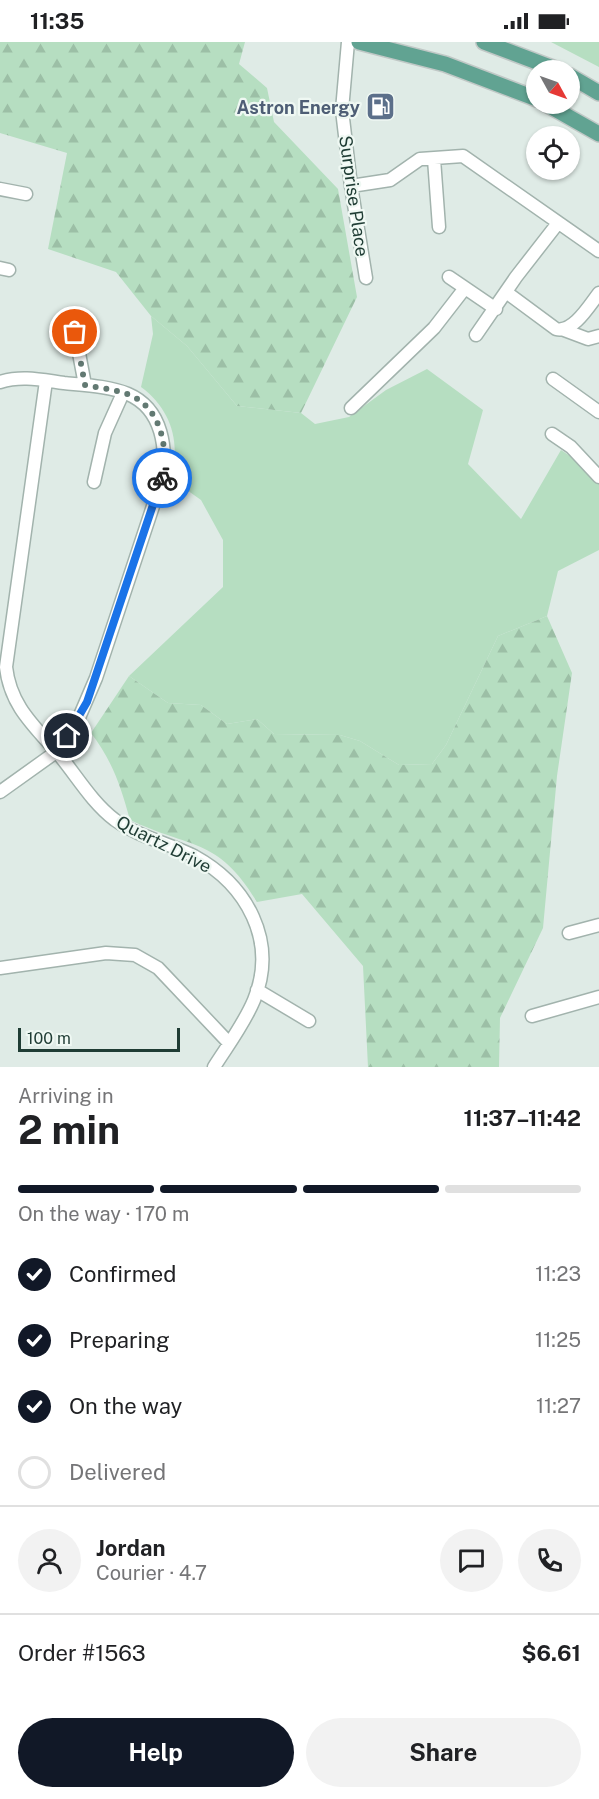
<!DOCTYPE html>
<meta charset="utf-8">
<style>
:root{--surface:#fff;--page:#f2f2f2;--text:#202124;--muted:#757577;--line:#e0e0e0;--accent:#111827}
body{margin:0;font-family:"Public Sans",sans-serif;background:var(--page);color:var(--text);height:100vh;display:flex;flex-direction:column;font-size:22px;white-space:nowrap}
*{box-sizing:border-box;margin:0}
p{font-size:20px;color:var(--muted)}
.icon{flex:none;width:33px;height:33px;fill:none;stroke:currentColor;stroke-width:2;stroke-linecap:round;stroke-linejoin:round}
.map{position:relative;height:1025px;overflow:hidden}
.drawer{display:flex;flex-direction:column;background:var(--surface);flex:1}
.drawer>*{flex:none}
.needle{width:39px;rotate:130deg}
.controls{position:absolute;left:526px;top:18px;display:grid;gap:12px}
.controls a{display:grid;place-items:center;width:54px;height:54px;border-radius:50%;background:var(--surface);box-shadow:0 2px 4px #0004;font-size:30px}
.scale{position:absolute;left:18px;bottom:15px;width:162px;box-sizing:border-box;padding-left:6px;border:3px solid #1f3c34;border-top:0;font-size:16px;line-height:21px;white-space:nowrap;color:#1f3c34;-webkit-text-stroke:4px #eff8f3;paint-order:stroke}
.pin{position:absolute;display:grid;place-items:center;width:51px;height:51px;color:#fff;margin:-26px;border:3px solid #fff;border-radius:50%;box-shadow:0 2px 6px #0007}
.courier{position:absolute;display:grid;place-items:center;width:60px;height:60px;margin:-30px;border:4px solid #1a73e8;border-radius:50%;background:#fff;color:#222;box-shadow:0 2px 8px #0007}
.overview em{font-style:normal;font-weight:700}
.overview div{display:flex;flex-direction:column-reverse}
.overview{display:flex;align-items:center;justify-content:space-between;height:102px;padding:0 18px}
h1{font-size:39px;font-weight:700;line-height:45px}
.bar{display:grid;grid-template-columns:repeat(4,1fr);gap:9px 6px;align-content:center;height:72px;padding:0 18px}
.bar i{height:8px;border-radius:4px;background:var(--line)}
.bar .selected{background:var(--accent)}
.bar p{grid-column:span 4}
.line{display:flex;align-items:center;gap:15px;padding:0 18px;border-top:2px solid var(--line)}
.line div{flex:1}
.round{display:grid;place-items:center;flex:none;width:63px;height:63px;border-radius:32px;background:var(--page)}
ol{padding:0 18px;list-style:none}
li{display:flex;align-items:center;gap:18px;height:66px}
li p{margin-inline-start:auto}
li .icon{padding:6px;border-radius:50%;background:var(--accent);color:#fff;stroke-width:4}
li:last-child{color:var(--muted)}
li i{width:33px;height:33px;border:3px solid var(--line);border-radius:50%}
.primary-button{display:flex;gap:12px;margin-top:auto;padding:12px 18px}
.primary-button a{flex:1;height:69px;border-radius:36px;background:var(--accent);color:#fff;font-size:24px;font-weight:700;line-height:69px;text-align:center}
.primary-button a+a{background:var(--page);color:var(--text)}
.status{display:flex;justify-content:space-between;align-items:center;height:42px;padding:0 30px;background:var(--surface);direction:ltr}
.status svg{height:16px;fill:currentColor}
.map>svg:first-child{display:block}
.green{fill:#b6dec1}
.forest{fill:url(#forest-firs)}
.lines{fill:none;stroke-linecap:round;stroke-linejoin:round}
.minor-casing{stroke:#a2b3ad;stroke-width:15}
.major-casing{stroke:#c0c8c6;stroke-width:18}
.minor{stroke:#fff;stroke-width:12}
.major{stroke:#61a392;stroke-width:15}
.done{stroke:#627972;stroke-width:6;stroke-dasharray:0 10.8}
.route{stroke:#1a73e8;stroke-width:8}
.labels{text-anchor:middle;dominant-baseline:central;stroke-width:4.5;stroke-linejoin:round;paint-order:stroke}
.service-label{font-size:18px;font-weight:bold;fill:#4e5e75;stroke:#eff8f3;text-anchor:end}
.street-label{font-size:18px;fill:#1f3c34;stroke:#eff8f3}
</style>
<div class="status"><b>11:35</b><svg viewBox="0 0 49 12"><path d="M0 12V9h3v3zM5 12V6h3v6zM10 12V3h3v9zM15 12V0h3v12zM26 1h20v11H26zM47 4h2v5h-2z"/></svg></div>
<div class="map">
<svg width="599" height="1025" viewBox="0 0 599 1025">
<defs>
<pattern id="forest-firs" width="22" height="20" patternUnits="userSpaceOnUse" patternTransform="scale(1.5)"><rect width="22" height="20" fill="#b6dec1"/><path d="M5 1l3.5 6h-7zM16 11l3.5 6h-7z" fill="#9cbfa6"/></pattern>
</defs>
<rect width="100%" height="100%" fill="#dfebe6"/>
<path class="green" d="M551,0H599V25Z
M151,274L187,304L237,364L301,371L315,382L349,375L386,348L427,327L483,368L468,422L521,477L561,408L588,426L599,439V508L558,529L547,574L498,594L446,703L432,722L399,723L360,699L340,693L274,692L257,677L227,682L201,663L168,661L129,634L223,545V498L201,458L170,436C182,402 171,367 141,345L153,292Z"/>
<path class="forest" d="M0,0H245L239,22L267,46L274,80L338,147L357,255L301,371L237,364L187,304L151,274L116,230L48,207L67,111L0,91Z
M547,574L572,631L557,734L543,886L500,976L499,1025H368L363,924L302,852L257,860C218,795 191,807 130,778C121,745 112,718 91,691L129,634L168,661L201,663L227,682L257,677L274,692L340,693L360,699L399,723L432,722L446,703L498,594Z"/>
<g class="lines">
<defs>
<path id="minor" d="M348,0L342,68L351,144L366,236
M434,117L439,185
M351,144L390,138L420,117L463,114L599,209
M0,147L26,152
M0,226L9,228
M449,235L496,267
M506,250L556,287C573,291 589,264 599,251
M564,288L588,297L599,294
M75,290L85,343
M476,293L516,235L558,181
M553,337L599,370
M46,339L6,625C10,662 32,682 56,709C75,731 91,760 115,778C139,795 168,801 194,814C247,843 278,899 254,958C244,982 228,1003 214,1025
M0,340C22,333 42,338 64,341C84,343 109,344 128,352C163,367 168,408 161,440L96,636L78,678L56,710L0,750
M351,366L434,286L465,246
M552,392L571,405L599,435
M94,440L105,391L123,351
M569,891L599,883
M0,926L106,911L135,913L158,926L229,1001
M257,948L309,979
M532,974L599,955"/>
<path id="major" d="M359,0L445,22L537,57
M484,0L558,28
M570,34L599,51
M546,62L599,92"/>
</defs>
<use href="#minor" class="minor-casing"/>
<use href="#major" class="major-casing"/>
<use href="#minor" class="minor"/>
<use href="#major" class="major"/>
</g>
<g class="lines">
<path class="done" d="M75,290L85,343C99,346 114,347 127,352C161,364 169,406 162,436"/>
<path class="route" d="M67,694L87,660L162,436"/>
</g>
<defs>
<symbol id="fuel-square" viewBox="-11 -11 22 22"><rect x="-9" y="-9" width="18" height="18" rx="4" fill="#5c6f8a" stroke="#eff8f3"/><path d="M-5.5-6h7V0h2V4h1.3V-2.5L3-4.5l.8-.8L6-3V5H2.5V1h-1V6h-7ZM-4.2-4.7v3.2H.2V-4.7Z" fill="#fff"/></symbol>
</defs>
<g fill-rule="evenodd">
<use href="#fuel-square" x="364" y="48" width="33" height="33"/>
</g>
<g class="labels">
<g class="service-label">
<text x="360" y="65">Astron Energy</text>
</g>
<g class="street-label">
<text transform="translate(354 154) rotate(82)">Surprise Place</text>
<text transform="translate(164 802) rotate(27)">Quartz Drive</text>
</g>
</g>
</svg>
<div class="controls">
<a><svg class="needle" viewBox="-14 -14 28 28"><path d="M0-13l5 13h-10z" fill="#e53935"/><path d="M0 13l5-13h-10z" fill="#757577"/></svg></a>
<a><svg class="icon" aria-label="locate" viewBox="0 0 24 24"><circle cx="12" cy="12" r="6"/><path d="M12 2v4M12 18v4M2 12h4M18 12h4"/></svg></a>
</div>
<div class="scale">100 m</div>
<div class="pin" style="left:75px;top:290px;background:#ea580c"><svg class="icon" aria-label="bag" viewBox="0 0 24 24"><path d="M5 8h14l-1 12H6zM9 8a3 3 0 0 1 6 0"/></svg></div>
<div class="pin" style="left:67px;top:694px;background:#1f2937"><svg class="icon" aria-label="home" viewBox="0 0 24 24"><path d="M3 11l9-7 9 7M6 9v11h12V9"/></svg></div>
<div class="courier" style="left:162px;top:436px"><svg class="icon" aria-label="bike" viewBox="0 0 24 24"><circle cx="6" cy="16" r="4"/><circle cx="18" cy="16" r="4"/><path d="M6 16l4-8h5l3 8M10 8l3 8H6M13 5h3"/></svg></div>
</div>
<section class="drawer">
<div class="overview"><div><h1>2 min</h1><p>Arriving in</p></div><em>11:37–11:42</em></div>
<div class="bar"><i class="selected"></i><i class="selected"></i><i class="selected"></i><i></i><p>On the way · 170 m</p></div>
<ol>
<li><svg class="icon" aria-label="check" viewBox="0 0 24 24"><path d="M5 12l5 5 9-10"/></svg>Confirmed<p>11:23</p></li>
<li><svg class="icon" aria-label="check" viewBox="0 0 24 24"><path d="M5 12l5 5 9-10"/></svg>Preparing<p>11:25</p></li>
<li><svg class="icon" aria-label="check" viewBox="0 0 24 24"><path d="M5 12l5 5 9-10"/></svg>On the way<p>11:27</p></li>
<li><i></i>Delivered</li>
</ol>
<div class="line" style="height:108px"><a class="round"><svg class="icon" aria-label="person" viewBox="0 0 24 24"><circle cx="12" cy="8" r="4"/><path d="M4 21q1-7 8-7t8 7"/></svg></a><div><b>Jordan</b><p>Courier · 4.7</p></div><a class="round"><svg class="icon" aria-label="chat" viewBox="0 0 24 24"><path d="M4 5h16v11H9l-5 4z"/></svg></a><a class="round"><svg class="icon" aria-label="phone" viewBox="0 0 24 24"><path d="M5 4h4l2 5-3 2q2 4 5 5l2-3 5 2v4C11 20 4 13 5 4z"/></svg></a></div>
<div class="line" style="height:78px"><div>Order #1563</div><b>$6.61</b></div>
<div class="primary-button"><a>Help</a><a>Share</a></div>
</section>
